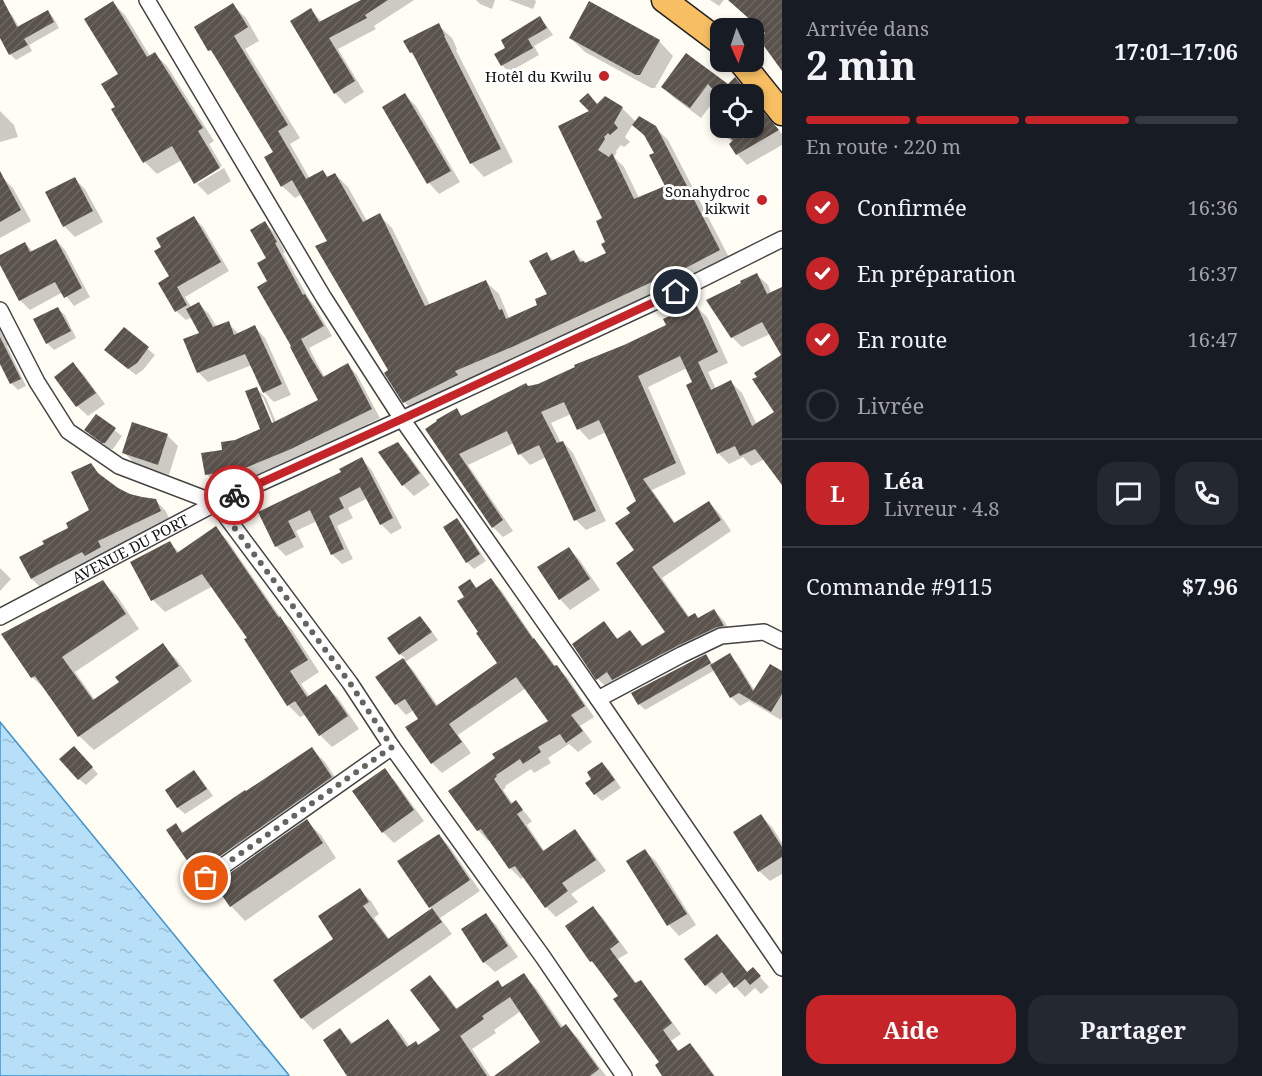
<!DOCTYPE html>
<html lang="fr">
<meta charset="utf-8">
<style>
:root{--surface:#171b24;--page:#242831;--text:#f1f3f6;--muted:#9ea1a6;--line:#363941;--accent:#c52429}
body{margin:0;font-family:"Noto Serif",serif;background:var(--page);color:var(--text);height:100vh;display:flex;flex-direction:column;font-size:22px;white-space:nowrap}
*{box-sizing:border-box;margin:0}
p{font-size:20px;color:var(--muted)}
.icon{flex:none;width:33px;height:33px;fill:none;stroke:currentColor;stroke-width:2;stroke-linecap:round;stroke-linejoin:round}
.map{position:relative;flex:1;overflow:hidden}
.drawer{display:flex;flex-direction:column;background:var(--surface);width:480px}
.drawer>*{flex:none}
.needle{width:39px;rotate:177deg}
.tools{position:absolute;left:710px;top:18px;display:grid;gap:12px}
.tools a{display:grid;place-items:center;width:54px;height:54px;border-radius:12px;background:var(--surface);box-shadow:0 3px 9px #0003;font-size:30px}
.pin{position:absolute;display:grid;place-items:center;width:51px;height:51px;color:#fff;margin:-26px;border:3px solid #fff;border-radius:50%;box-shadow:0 2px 6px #0007}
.courier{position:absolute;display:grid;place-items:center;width:60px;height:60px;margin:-30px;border:4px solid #c52429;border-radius:50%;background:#fff;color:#222;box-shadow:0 2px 8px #0007}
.head em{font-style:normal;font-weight:700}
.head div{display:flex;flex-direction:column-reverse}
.head{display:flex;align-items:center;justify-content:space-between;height:102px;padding:0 24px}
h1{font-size:39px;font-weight:700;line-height:45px}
.bar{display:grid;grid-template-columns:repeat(4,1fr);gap:9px 6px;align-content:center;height:72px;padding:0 24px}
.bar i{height:8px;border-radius:4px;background:var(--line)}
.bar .active{background:var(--accent)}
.bar p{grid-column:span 4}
.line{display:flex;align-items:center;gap:15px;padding:0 24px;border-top:2px solid var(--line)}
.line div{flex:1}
.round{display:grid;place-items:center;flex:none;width:63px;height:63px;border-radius:18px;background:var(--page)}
ol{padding:0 24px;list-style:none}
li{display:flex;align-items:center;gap:18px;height:66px}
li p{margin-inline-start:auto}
li .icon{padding:6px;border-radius:50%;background:var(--accent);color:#fff;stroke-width:4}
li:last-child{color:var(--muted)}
li i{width:33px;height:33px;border:3px solid var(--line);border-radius:50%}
.button{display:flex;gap:12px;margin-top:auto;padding:12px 24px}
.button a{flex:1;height:69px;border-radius:18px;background:var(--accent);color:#fff;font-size:24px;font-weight:700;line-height:69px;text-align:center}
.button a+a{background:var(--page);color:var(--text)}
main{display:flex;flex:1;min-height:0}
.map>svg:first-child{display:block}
.water{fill:url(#water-ripples);stroke:#3d93d0;stroke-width:1.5}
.shadow{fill:#0003;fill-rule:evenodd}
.building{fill:url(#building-hatch)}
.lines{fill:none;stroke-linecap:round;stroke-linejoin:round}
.minor-casing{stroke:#444;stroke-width:18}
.trunk-casing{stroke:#222;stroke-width:27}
.minor{stroke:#fff;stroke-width:15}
.trunk{stroke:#f8be62;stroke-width:24}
.done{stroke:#646460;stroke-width:6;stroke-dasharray:0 10.8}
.route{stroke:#c52429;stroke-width:8}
.poi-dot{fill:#c52429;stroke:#fff;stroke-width:2}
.labels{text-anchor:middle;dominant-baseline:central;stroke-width:6;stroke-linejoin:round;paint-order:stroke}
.poi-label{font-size:15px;fill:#111;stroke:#fff;text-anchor:end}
.street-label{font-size:15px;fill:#111;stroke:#fff}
</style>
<main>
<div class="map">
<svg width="782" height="1076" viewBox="0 0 782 1076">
<defs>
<pattern id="water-ripples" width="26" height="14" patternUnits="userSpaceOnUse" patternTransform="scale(1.5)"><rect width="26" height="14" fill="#b7dff8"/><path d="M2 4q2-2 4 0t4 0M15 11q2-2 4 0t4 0" fill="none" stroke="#9cbed4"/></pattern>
<pattern id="building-hatch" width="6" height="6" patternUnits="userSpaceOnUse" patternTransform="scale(1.5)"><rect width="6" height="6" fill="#5a524c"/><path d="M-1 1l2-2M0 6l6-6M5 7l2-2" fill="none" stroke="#6d6662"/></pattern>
</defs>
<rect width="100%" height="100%" fill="#fffdf4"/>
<path class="water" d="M0,722L288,1074L289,1076H0Z"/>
<path class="shadow" d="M362,0H414L374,26L376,29L338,49L364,92L345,104L335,93L311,10L322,22Z
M476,0H495L492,9L480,4Z
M509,0H535L536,2L533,9Z
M710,0H724L719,6Z
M113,3L125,15L150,56L155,54L167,66L214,141L209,144L222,166L197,181V184L182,160L157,174L145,162L113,110L117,108L120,75Z
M233,5L246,18L259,41L245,49L300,138L290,144L310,179L323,172L329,178L335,174L348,187L367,221L379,215L392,228L430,305L486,282L499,294L509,318L539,306L549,295L547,254L554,261L574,252L586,264L608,254L591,112L598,105L622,108L636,122L655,127L668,140L732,263L417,415L404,402L329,241L302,194L295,198L282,186L275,152L217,58L210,50ZM633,124L647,138L656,154L667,186L639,198L624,167L614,157L617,152L616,151L621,145L624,147L630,142L625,137Z
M6,9L12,15L19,27L47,11L53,17L59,28L29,45L32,51L16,60L10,54L0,37V13Z
M539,18L546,25L553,35L534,46L539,55L509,72L502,65Z
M438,25L452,38L457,49L456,50L513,162L484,177L471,163L418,60L411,53L405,42Z
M571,38L659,41L673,56L655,88H651L585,52Z
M686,55L728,86L746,90L749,94L720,95L719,94L701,118L673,97L663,87Z
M405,95L416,106L460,182L439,194L429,183L384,107Z
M753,99L782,134V145L747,165L737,154L733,142L721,134L711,123L720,110V128H753Z
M0,111L14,125L18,137L0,142Z
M224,168L231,181L208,195L197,184Z
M2,177L13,188L31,221L0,238V178Z
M74,178L85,189L103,222L75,237L64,226Z
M194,218L203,227L229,271L185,297L192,308L199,304L209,314L217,327L228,323L239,334L255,327L265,338L291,395L274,402L264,392L252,365L208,382L198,372L201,334L192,317L186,320L176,311L171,277Z
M265,223L274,232L285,252L283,253L309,299L314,305L332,336L309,348L320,369L325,377L348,365L357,375L380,418L300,458L254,477L216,484L207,474L224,451L236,441L262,430L256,388L266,398L276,422L321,400L269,282ZM259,397H263L276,429L273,430Z
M56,240L65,250L90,297L74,306L63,292L30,310L20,300L0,262V256L25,243L33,252Z
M757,275L768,285L771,293L782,289V355L770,334L742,347L732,337Z
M696,306L707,317L728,363L708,372L716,389L731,382L742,393L757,425L776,412L782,355V482L765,459L751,466L743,457L729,464L718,453L694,383L687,368L648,387L686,474L652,490L676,524L709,503L719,513L731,531L662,578L690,618L699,619L714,610L724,621L733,636L608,689L598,679L604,623L619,640L630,632L644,647L667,633L636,550L632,513L637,502L606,432L589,440L579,429L571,414L551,423L561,443L563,442L573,453L606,521L586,530L576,520L546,457L530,465L520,454L514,443L468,465L513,531L503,537L493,527L427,429L456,410L463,416L528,387L538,386L668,326Z
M58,309L65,315L76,338L54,350L47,343Z
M124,329L155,355L143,370L136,375L113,357Z
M0,330L9,345L7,346L26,386L18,390L11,383L0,360Z
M73,364L84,375L105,404L88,416L77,406Z
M96,416L122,436L113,449H110L93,437L86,430Z
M133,424L168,436L178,446L169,475L134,463L124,452Z
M398,444L408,454L430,485L414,496L403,485Z
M361,459L371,469L402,528L391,534L381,524L368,498L348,508L353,518L337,526L353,559L342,564L332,554L317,521L296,531L304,547L286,556L276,546L260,513L343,472Z
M90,465L103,478L129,495L155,500L165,510L170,520L106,551L109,557L41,588L32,579L21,558L70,529L91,510Z
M457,519L463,526L486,561L474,569L467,562Z
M215,528L227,540L283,621L292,630L319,672L301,684L310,697L326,686L338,698L359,729L332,747L320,735L306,714L300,717L288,705L249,638L213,586L165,612L153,600L132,563L170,543L180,553Z
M569,549L579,559L600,590L570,610L560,599Z
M0,568L11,579L0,591Z
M491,580L501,590L537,643L544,650L556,667L567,677L594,717L580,726L592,742L578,752L569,744L548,758L551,763L534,773L531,769L505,786L506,787L503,790L513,804L516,802L532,821L527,825L545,852L575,831L585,842L606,871L571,894L578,902L556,917L546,907L524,876L521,879L510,868L490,839L488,841L478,830L450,791L550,721L526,688L458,735L471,753L442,773L432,763L420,719L414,710L406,715L396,704L377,677L405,658L400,654L420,618L427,625L438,640L405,662L413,670L438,706L499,664L480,633L466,597L470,581L478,589Z
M103,582L117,596L139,629L75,672L95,700L121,682L163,645L177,660L192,681L94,750L79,736L47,691L32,677Z
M729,655L738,664L755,691L782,673V717L781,720L749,701L740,706L731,697L715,670L645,710L639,704L706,656L713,665Z
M312,749L325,762L344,791L214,882L211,887L198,874L168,831L176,825L184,833Z
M81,755L98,774L86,785L79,779Z
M602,764L609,770L621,788L602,801L595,794L593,779Z
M384,770L395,781L424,821L394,843L383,832Z
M194,772L201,779L213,796L185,814L178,808L167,790Z
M761,816L772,827L782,843V874L770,881L759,871Z
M306,821L321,835L336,858L245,921L231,906L216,885Z
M439,836L449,846L480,891L440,918L452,934L313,1030L302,1018L335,939L360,890L371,901L379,914L374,918L390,940L432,909L430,907Z
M645,851L656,861L696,925L679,936L669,925L628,861Z
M593,908L603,918L628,953L618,959L637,984L640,982L650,992L681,1034L671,1041L680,1052L690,1045L700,1055L715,1076H664L661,1062L620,996L600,970L591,961Z
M485,915L496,925L518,957L495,972L484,962Z
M717,936L727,946L748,973L753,969L769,987L761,994L755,988L745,997L731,982L716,994L706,985Z
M523,975L536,988L563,1027L566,1026L579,1039L606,1076H496L543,1042L521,1011L494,1030L496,1033L472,1049L490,1076H349L340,1030L354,1044L388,1021L401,1034L410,1047L419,1046L443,1030L430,977L443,990L458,1010L498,982L503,988Z"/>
<path class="building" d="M0,0H3L17,27L48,10L54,22L24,39L28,45L9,55L0,38Z
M361,0H388L365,15L367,18L329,38L355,81L334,94L290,21L311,8L319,22Z
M728,0H782V71L759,39L765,33Z
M113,1L147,57L155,52L203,128L198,131L220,168L194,184L172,146L143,163L111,109L115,107L101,84L118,74L84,19Z
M589,1L660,40L640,75H636L569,38Z
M233,3L248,27L234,36L288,125L278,131L306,179L323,170L327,177L335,173L363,222L380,213L425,306L486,280L499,310L502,309L506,319L537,305L535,299L547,294L529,261L547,252L551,261L574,250L580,262L584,261L585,263L606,253L601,244L605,242L596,221L602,218L558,126L589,111L579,101L588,93L597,104L605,96L623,107L614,123L618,128L610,135L608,133L604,137L605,139L598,150L609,157L612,153L634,199L665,186L649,155L654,153L644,135L632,125L639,116L656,126L720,250L678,272V274L655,284L654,281L512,347L455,371L458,375L403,403L384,373L388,370L315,246L327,241L292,180L281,187L264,157L273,152L211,50L208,51L194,27Z
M540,16L547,28L528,39L533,48L501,66L494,54L505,48L501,40Z
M439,23L445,36H444L501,149L470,164L412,52L410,53L403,41Z
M686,53L728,84L735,77L749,94H717L708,84L690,108L661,87Z
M405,93L451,171L427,184L382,107Z
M753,100L779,130L736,155L729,144L733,140L715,128H753Z
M0,171L21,210L0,222Z
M75,177L93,211L63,227L45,192Z
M194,216L221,262L177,287L187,305L175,312L158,283L169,276L154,251L161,247L156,238Z
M265,221L277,242L275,243L303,295L305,294L324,326L301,339L311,358L323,377L348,363L372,409L291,449L245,468L205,475L201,453L222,450L221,442L235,440L260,429L245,391L257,387L272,423L318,400L290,347L291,346L257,287L267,281L257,263L266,258L250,230Z
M56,239L82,288L64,298L55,282L19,301L0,265V255L25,242L30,252Z
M757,273L767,294L782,287V485L755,449L740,456L735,446L717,454L686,385L692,382L680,356L638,376L676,463L643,479L674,523L709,501L721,520L652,567L688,617L695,613L698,618L714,609L724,626L717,627L677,646L612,680L607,672L596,680L572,644L604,621L617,639L630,630L642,646L665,632L616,563L634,550L615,523L630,513L626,508L636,501L599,420L577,430L564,402L541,412L557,443L563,441L596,511L574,521L539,445L518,455L507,431L459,454L503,520L492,528L425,429L437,421L436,420L457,408L461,416L526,383L528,386L538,384L575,367L574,365L624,345L666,325L663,319L696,304L718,352L698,362L711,390L731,380L752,426L774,412L752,379L757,377L754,373L781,355L762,322L731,338L706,300L741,283L740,281Z
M199,302L213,327L229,321L234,335L255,325L282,384L263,393L245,354L197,373L183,339L199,333L186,309Z
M58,307L71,331L46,344L33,319Z
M124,327L149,347L137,363L128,369L104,350Z
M0,337L21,379L10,384L0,364Z
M73,362L96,393L76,407L54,377Z
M96,414L116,428L105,443H102L84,430Z
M132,422L168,434L158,465L122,453Z
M398,442L420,473L402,486L378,452Z
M362,457L393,518L380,525L360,487L339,498L344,508L329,516L344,549L331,555L310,510L288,521L296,537L275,547L258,512L341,472L339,469Z
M91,463L98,473L118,488L130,494L142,497L156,499L161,511L98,541L101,547L85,556L82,552L53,567L31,579L19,557L44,544L42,541L68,528L66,523L89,510L71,472Z
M457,518L480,554L466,563L443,527Z
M216,526L279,618L280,616L308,660L290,671L307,697L326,684L348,716L319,736L295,701L287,706L244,639L247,638L202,574L151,601L130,562L170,541L177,553Z
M569,547L590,579L559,600L537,567Z
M491,578L533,639L534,638L554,666L557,665L585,706L571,715L583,731L566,743L560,734L538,747L541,752L523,764L520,759L496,775L497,776L494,779L511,804L516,800L523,810L517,814L543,851L575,829L596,860L562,883L568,891L545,908L515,866L509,869L481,829L477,831L448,791L495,758L492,754L548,721L516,677L449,724L462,742L431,764L405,727L418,719L405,699L395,705L375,677L403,658L436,706L497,663L476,633L478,632L457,601L464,597L458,587L470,579L476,588Z
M103,580L126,614L62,657L93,700L119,682L115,677L163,643L179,666L78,737L35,676L31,678L1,634Z
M420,616L432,632L399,655L387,638Z
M730,653L753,691L770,664L782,671V694L771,712L739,693L730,698L710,665Z
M706,654L711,663L638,705L631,693Z
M74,746L93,767L78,780L59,759Z
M312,747L332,777L200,870L197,875L166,830L176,823L182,833L245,790L246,791Z
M602,762L615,780L594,795L585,783L591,779L587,772Z
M385,768L414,810L382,833L352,791Z
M194,770L207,789L177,808L165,790Z
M761,814L782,847V857L758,872L733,832Z
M307,819L323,843L230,907L214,884Z
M439,834L470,880L429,908L397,861Z
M645,849L687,914L667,926L626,861Z
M360,888L369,902L363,906L388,939L432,908L442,922L301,1019L273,980L333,939L318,916Z
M593,906L619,942L610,949L635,983L641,980L672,1023L663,1030L678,1051L690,1043L714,1076H662L655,1065L659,1062L613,999L618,996L592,961L590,962L565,926Z
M486,913L508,946L483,963L461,929Z
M717,934L747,972L753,967L761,976L750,985L745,979L734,988L722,972L705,986L684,959Z
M524,973L561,1028L566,1024L599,1069L590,1076H494L540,1042L510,997L482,1016L484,1019L460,1036L487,1076H347L323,1040L340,1028L351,1044L388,1019L407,1047L416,1041L418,1045L440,1030L410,990L430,975L456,1009L498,980L502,987Z"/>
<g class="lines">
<defs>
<g id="minor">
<path d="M147,0L324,298L402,419L598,699L782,968"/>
<path d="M0,310L37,382L68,431L119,466L216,503L350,683L392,747L543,957L624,1076"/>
<path id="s1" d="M0,617L216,503L402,419L676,292L782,239"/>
<path d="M598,699L681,655L721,636L764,632L782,641"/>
<path d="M206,878L392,747"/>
</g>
<path id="trunk" d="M664,0L720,42
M741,62L782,113"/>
</defs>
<use href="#minor" class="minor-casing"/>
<use href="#trunk" class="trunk-casing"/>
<use href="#minor" class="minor"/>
<use href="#trunk" class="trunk"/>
</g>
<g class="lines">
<path class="done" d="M206,878L392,747L350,683L216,503L234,495"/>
<path class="route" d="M234,495L402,419L676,292"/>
</g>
<g class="poi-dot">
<circle cx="604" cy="76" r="6"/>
<circle cx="762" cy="200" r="6"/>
</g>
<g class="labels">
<g class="poi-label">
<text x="592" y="76">Hotêl du Kwilu</text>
<text x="750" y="191">Sonahydroc<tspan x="750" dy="17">kikwit</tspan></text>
</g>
<g class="street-label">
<text stroke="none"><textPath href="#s1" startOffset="147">AVENUE DU PORT</textPath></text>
</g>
</g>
</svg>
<div class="tools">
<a><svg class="needle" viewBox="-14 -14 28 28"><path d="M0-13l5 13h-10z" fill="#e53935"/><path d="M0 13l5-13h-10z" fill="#9ea1a6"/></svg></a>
<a><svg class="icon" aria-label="locate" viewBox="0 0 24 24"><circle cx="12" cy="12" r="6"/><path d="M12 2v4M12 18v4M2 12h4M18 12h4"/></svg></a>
</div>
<div class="pin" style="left:206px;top:878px;background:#ea580c"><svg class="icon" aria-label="bag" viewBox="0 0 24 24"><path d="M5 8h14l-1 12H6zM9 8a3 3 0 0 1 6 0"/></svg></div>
<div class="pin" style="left:676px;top:292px;background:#1f2937"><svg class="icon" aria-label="home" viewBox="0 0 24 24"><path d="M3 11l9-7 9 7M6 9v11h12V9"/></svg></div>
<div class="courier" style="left:234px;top:495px"><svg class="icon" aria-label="bike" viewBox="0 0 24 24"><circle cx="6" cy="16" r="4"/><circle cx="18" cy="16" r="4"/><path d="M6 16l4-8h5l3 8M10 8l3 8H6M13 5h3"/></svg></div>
</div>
<section class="drawer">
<div class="head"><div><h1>2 min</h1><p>Arrivée dans</p></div><em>17:01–17:06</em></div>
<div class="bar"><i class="active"></i><i class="active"></i><i class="active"></i><i></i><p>En route · 220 m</p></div>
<ol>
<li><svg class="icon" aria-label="check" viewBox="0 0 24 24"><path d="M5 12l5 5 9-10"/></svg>Confirmée<p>16:36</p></li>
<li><svg class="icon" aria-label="check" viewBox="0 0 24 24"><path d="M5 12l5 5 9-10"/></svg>En préparation<p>16:37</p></li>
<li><svg class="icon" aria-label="check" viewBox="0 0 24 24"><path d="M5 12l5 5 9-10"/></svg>En route<p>16:47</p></li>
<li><i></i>Livrée</li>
</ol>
<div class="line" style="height:108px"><b class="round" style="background:var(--accent);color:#fff">L</b><div><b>Léa</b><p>Livreur · 4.8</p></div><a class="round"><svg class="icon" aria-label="chat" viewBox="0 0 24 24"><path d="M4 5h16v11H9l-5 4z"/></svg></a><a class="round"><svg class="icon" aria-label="phone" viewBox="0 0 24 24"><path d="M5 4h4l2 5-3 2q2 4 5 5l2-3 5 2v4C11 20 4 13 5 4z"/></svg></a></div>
<div class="line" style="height:78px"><div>Commande #9115</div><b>$7.96</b></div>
<div class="button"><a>Aide</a><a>Partager</a></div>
</section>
</main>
